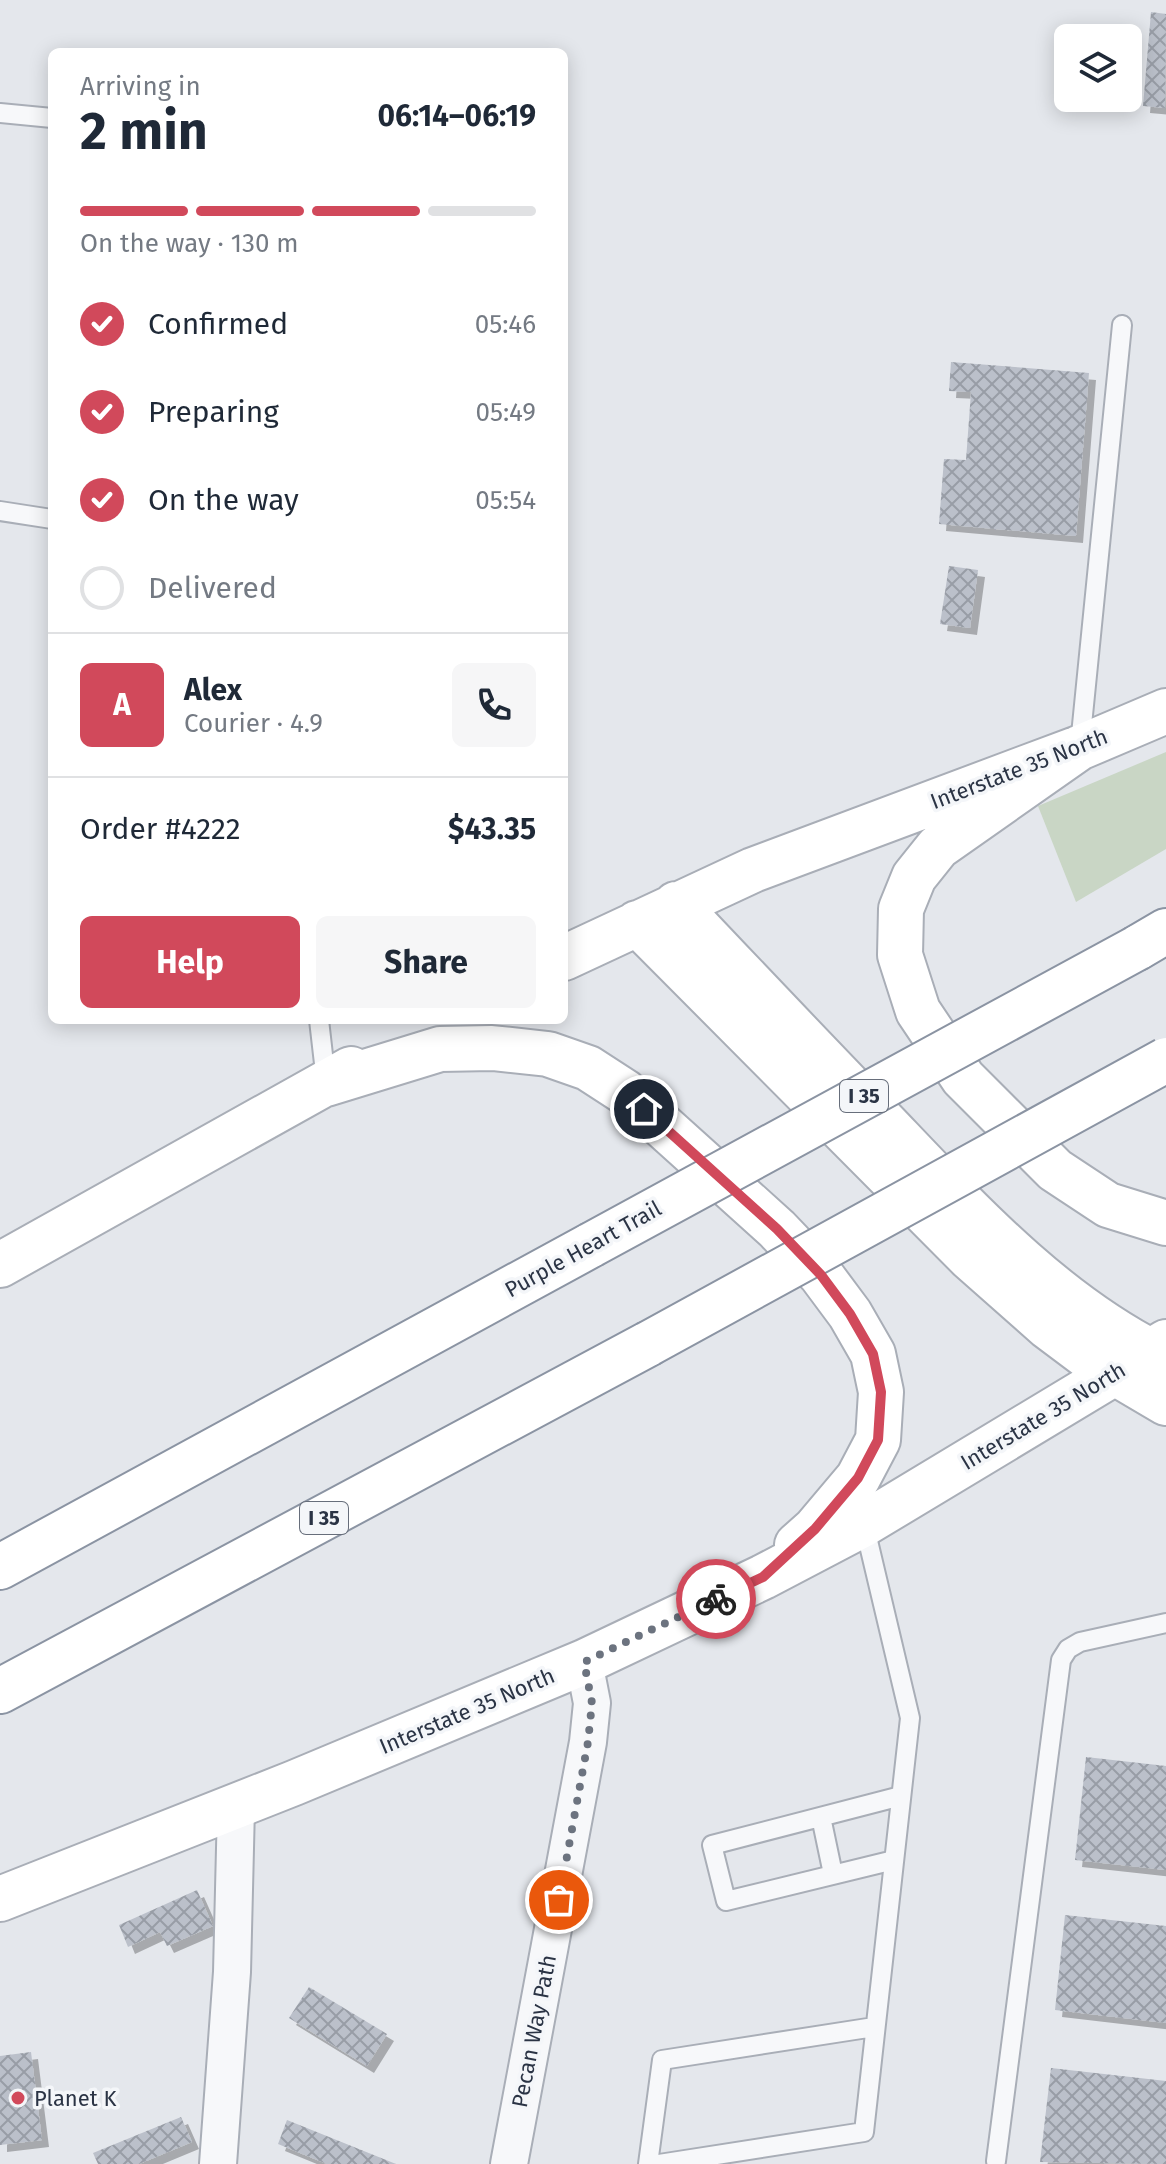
<!DOCTYPE html>
<meta charset="utf-8">
<style>
:root{--surface:#fff;--page:#f6f6f7;--text:#1f2937;--muted:#747a83;--line:#e0e1e3;--accent:#d1495b}
body{margin:0;font-family:"Fira Sans",sans-serif;background:var(--page);color:var(--text);height:100vh;display:flex;flex-direction:column;font-size:30px;white-space:nowrap}
*{box-sizing:border-box;margin:0}
p{font-size:26px;color:var(--muted)}
.icon{flex:none;width:44px;height:44px;fill:none;stroke:currentColor;stroke-width:2;stroke-linecap:round;stroke-linejoin:round}
.map{position:relative;flex:1;overflow:hidden}
.drawer{position:absolute;left:48px;top:48px;width:520px;height:976px;display:flex;flex-direction:column;background:var(--surface);border-radius:12px;box-shadow:0 4px 20px #0003}
.drawer>*{flex:none}
.fabs{position:absolute;left:1054px;top:24px;display:grid;gap:16px}
.fabs a{display:grid;place-items:center;width:88px;height:88px;border-radius:12px;background:var(--surface);box-shadow:0 4px 20px #0003;font-size:40px}
.pin{position:absolute;display:grid;place-items:center;width:68px;height:68px;color:#fff;margin:-34px;border:4px solid #fff;border-radius:50%;box-shadow:0 2px 8px #0007}
.courier{position:absolute;display:grid;place-items:center;width:80px;height:80px;margin:-40px;border:6px solid #d1495b;border-radius:50%;background:#fff;color:#222;box-shadow:0 2px 10px #0007}
.summary em{font-style:normal;font-weight:700}
.summary div{display:flex;flex-direction:column-reverse}
.summary{display:flex;align-items:center;justify-content:space-between;height:136px;padding:0 32px}
h1{font-size:52px;font-weight:700;line-height:60px}
.bar{display:grid;grid-template-columns:repeat(4,1fr);gap:12px 8px;align-content:center;height:96px;padding:0 32px}
.bar i{height:10px;border-radius:6px;background:var(--line)}
.bar .selected{background:var(--accent)}
.bar p{grid-column:span 4}
.line{display:flex;align-items:center;gap:20px;padding:0 32px;border-top:2px solid var(--line)}
.line div{flex:1}
.round{display:grid;place-items:center;flex:none;width:84px;height:84px;border-radius:12px;background:var(--page)}
ol{padding:0 32px;list-style:none}
li{display:flex;align-items:center;gap:24px;height:88px}
li p{margin-inline-start:auto}
li .icon{padding:8px;border-radius:50%;background:var(--accent);color:#fff;stroke-width:4}
li:last-child{color:var(--muted)}
li i{width:44px;height:44px;border:4px solid var(--line);border-radius:50%}
.cta{display:flex;gap:16px;margin-top:auto;padding:16px 32px}
.cta a{flex:1;height:92px;border-radius:12px;background:var(--accent);color:#fff;font-size:32px;font-weight:700;line-height:92px;text-align:center}
.cta a+a{background:var(--page);color:var(--text)}
.map>svg:first-child{display:block}
.grass{fill:#c9d6c5}
.building{fill:url(#building-cross-hatch);filter:url(#shadow)}
.lines{fill:none;stroke-linecap:round;stroke-linejoin:round}
.service-casing{stroke:#a9aeb7;stroke-width:22}
.minor-casing{stroke:#a9aeb7;stroke-width:40}
.secondary-casing{stroke:#a9aeb7;stroke-width:48}
.motorway-casing{stroke:#8b94a3;stroke-width:48}
.service{stroke:#f7f8fa;stroke-width:18}
.minor{stroke:#f7f8fa;stroke-width:36}
.secondary{stroke:#fff;stroke-width:44}
.motorway{stroke:#fff;stroke-width:44}
.motorway-bridge-casing{stroke:#8b94a3;stroke-width:48;stroke-linecap:butt}
.motorway-bridge{stroke:#fff;stroke-width:44}
.done{stroke:#6c737f;stroke-width:8;stroke-dasharray:0 14.4}
.route{stroke:#d1495b;stroke-width:10}
.poi-dot{fill:#d1495b;stroke:#f4f6f9;stroke-width:3}
.labels{text-anchor:middle;dominant-baseline:central;stroke-width:7;stroke-linejoin:round;paint-order:stroke}
.shield{fill:#f4f6f9;stroke:#676e7b;stroke-width:2}
.shield-label{font-size:20px;font-weight:bold;fill:#2b3445}
.street-label{font-size:22px;fill:#2b3445;stroke:#f4f6f9}
.poi-label{font-size:22px;fill:#2b3445;stroke:#f4f6f9;text-anchor:start}
</style>
<div class="map">
<svg width="1166" height="2164" viewBox="0 0 1166 2164">
<defs>
<pattern id="building-cross-hatch" width="8" height="8" patternUnits="userSpaceOnUse" patternTransform="scale(2)"><rect width="8" height="8" fill="#bbc0ca"/><path d="M0 0l8 8M0 8l8-8" fill="none" stroke="#989da6"/></pattern>
<filter id="shadow"><feDropShadow dx="7" dy="7" stdDeviation="0" flood-color="#0004"/></filter>
</defs>
<rect width="100%" height="100%" fill="#e4e7ec"/>
<path class="grass" d="M1166,752V849L1076,902L1038,806Z"/>
<path class="building" d="M1151,12L1166,14L1165,108L1143,106Z
M951,362L1089,373L1076,536L939,524L944,459L966,460L971,392L949,391Z
M949,566L978,570L970,628L940,624Z
M1086,1757L1166,1766V1870L1075,1860Z
M197,1890L213,1926L167,1946L160,1932L128,1947L119,1925Z
M1065,1915L1166,1926V2023L1055,2010Z
M309,1987L387,2034L367,2066L289,2018Z
M31,2052L42,2140L0,2145V2056Z
M1051,2068L1166,2081V2164L1040,2162Z
M181,2117L192,2142L139,2164H98L93,2153Z
M287,2120L396,2164H327L278,2144Z"/>
<g class="lines">
<defs>
<path id="service" d="M0,113L52,118
M0,511L52,519
M1080,745L1122,325
M319,1020L326,1081
M821,1817L833,1874
M894,1860L726,1901L712,1845L901,1796
M996,2161L1061,1660L1068,1649L1080,1642L1166,1623
M648,2164L662,2060L874,2027
M659,2164L864,2132L910,1718L864,1524"/>
<path id="minor" d="M218,2164L232,1972L236,1807
M509,2164L588,1742L592,1703L584,1662"/>
<path id="secondary" d="M1079,748L938,847L914,877L901,909L900,955L918,1011L963,1078L1055,1170L1108,1205L1166,1223
M676,904C746,978 816,1052 887,1125C969,1211 1057,1307 1166,1359
M637,923L970,1258L1048,1327L1088,1357L1166,1403
M564,958L753,870L1079,748L1166,711
M326,1084L440,1049L492,1048L548,1054L588,1068L625,1092L777,1229L821,1275L850,1314L873,1354L881,1392L878,1440L858,1478L815,1529L797,1545
M0,1265L351,1069
M0,1899L294,1783L584,1662L763,1577L864,1524L1166,1342"/>
<path id="motorway" d="M1137,948L1166,931
M0,1567L591,1245
M0,1691L648,1344"/>
</defs>
<use href="#service" class="service-casing"/>
<use href="#minor" class="minor-casing"/>
<use href="#secondary" class="secondary-casing"/>
<use href="#motorway" class="motorway-casing"/>
<use href="#service" class="service"/>
<use href="#minor" class="minor"/>
<use href="#secondary" class="secondary"/>
<use href="#motorway" class="motorway"/>
<defs>
<path id="motorway-bridge" d="M591,1245L1137,948
M648,1344L1166,1060"/>
</defs>
<use href="#motorway-bridge" class="motorway-bridge-casing"/>
<use href="#motorway-bridge" class="motorway-bridge"/>
</g>
<g class="lines">
<path class="done" d="M559,1900L588,1742L592,1703L584,1662L716,1599"/>
<path class="route" d="M644,1109L777,1229L821,1275L850,1314L873,1354L881,1392L878,1440L858,1478L815,1529L763,1577L716,1599"/>
</g>
<circle class="poi-dot" cx="18" cy="2098" r="8"/>
<g class="labels">
<g class="shield">
<rect x="840" y="1080" width="48" height="32" rx="6"/>
<rect x="300" y="1502" width="48" height="32" rx="6"/>
</g>
<g class="shield-label">
<text x="864" y="1096">I 35</text>
<text x="324" y="1518">I 35</text>
</g>
<g class="street-label">
<text transform="translate(1019 769) rotate(-21)">Interstate 35 North</text>
<text transform="translate(583 1249) rotate(-29)">Purple Heart Trail</text>
<text transform="translate(1043 1416) rotate(-31)">Interstate 35 North</text>
<text transform="translate(467 1711) rotate(-23)">Interstate 35 North</text>
<text transform="translate(534 2031) rotate(-79)">Pecan Way Path</text>
</g>
<g class="poi-label">
<text x="34" y="2098">Planet K</text>
</g>
</g>
</svg>
<div class="fabs">
<a><svg class="icon" aria-label="layers" viewBox="0 0 24 24"><path d="M12 4l9 5-9 5-9-5zM3 14l9 5 9-5"/></svg></a>
</div>
<div class="pin" style="left:559px;top:1900px;background:#ea580c"><svg class="icon" aria-label="bag" viewBox="0 0 24 24"><path d="M5 8h14l-1 12H6zM9 8a3 3 0 0 1 6 0"/></svg></div>
<div class="pin" style="left:644px;top:1109px;background:#1f2937"><svg class="icon" aria-label="home" viewBox="0 0 24 24"><path d="M3 11l9-7 9 7M6 9v11h12V9"/></svg></div>
<div class="courier" style="left:716px;top:1599px"><svg class="icon" aria-label="bike" viewBox="0 0 24 24"><circle cx="6" cy="16" r="4"/><circle cx="18" cy="16" r="4"/><path d="M6 16l4-8h5l3 8M10 8l3 8H6M13 5h3"/></svg></div>
<section class="drawer">
<div class="summary"><div><h1>2 min</h1><p>Arriving in</p></div><em>06:14–06:19</em></div>
<div class="bar"><i class="selected"></i><i class="selected"></i><i class="selected"></i><i></i><p>On the way · 130 m</p></div>
<ol>
<li><svg class="icon" aria-label="check" viewBox="0 0 24 24"><path d="M5 12l5 5 9-10"/></svg>Confirmed<p>05:46</p></li>
<li><svg class="icon" aria-label="check" viewBox="0 0 24 24"><path d="M5 12l5 5 9-10"/></svg>Preparing<p>05:49</p></li>
<li><svg class="icon" aria-label="check" viewBox="0 0 24 24"><path d="M5 12l5 5 9-10"/></svg>On the way<p>05:54</p></li>
<li><i></i>Delivered</li>
</ol>
<div class="line" style="height:144px"><b class="round" style="background:var(--accent);color:#fff">A</b><div><b>Alex</b><p>Courier · 4.9</p></div><a class="round"><svg class="icon" aria-label="phone" viewBox="0 0 24 24"><path d="M5 4h4l2 5-3 2q2 4 5 5l2-3 5 2v4C11 20 4 13 5 4z"/></svg></a></div>
<div class="line" style="height:104px"><div>Order #4222</div><b>$43.35</b></div>
<div class="cta"><a>Help</a><a>Share</a></div>
</section>
</div>
